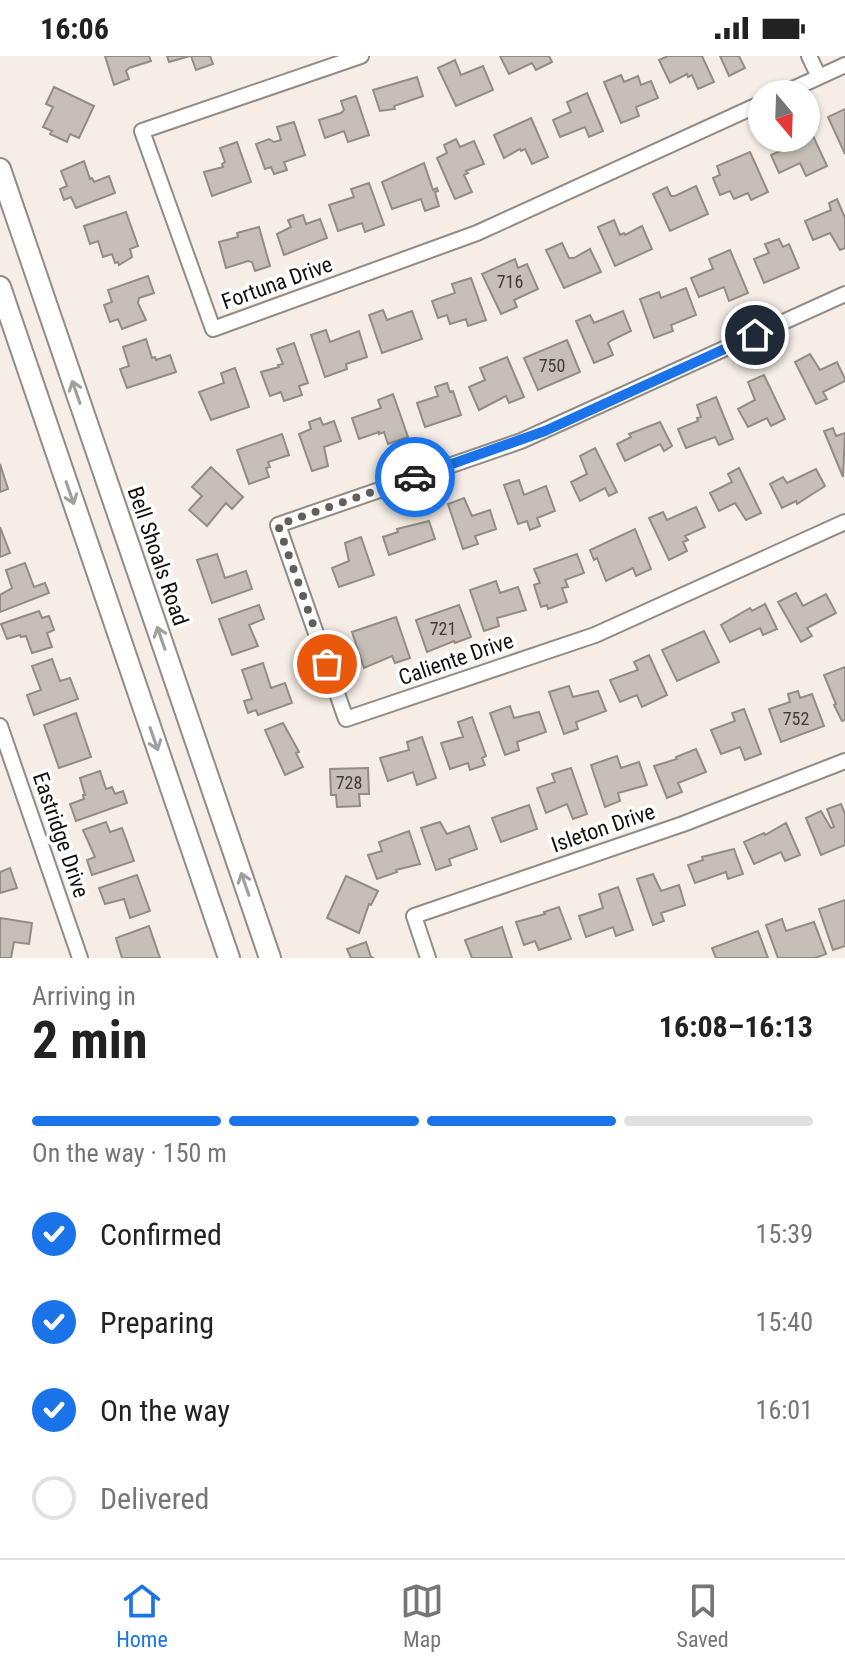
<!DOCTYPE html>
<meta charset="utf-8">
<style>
:root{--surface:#fff;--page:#f6f6f6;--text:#222;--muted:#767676;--line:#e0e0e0;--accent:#1a73e8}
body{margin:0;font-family:"Roboto Condensed",sans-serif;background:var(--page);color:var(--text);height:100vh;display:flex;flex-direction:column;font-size:30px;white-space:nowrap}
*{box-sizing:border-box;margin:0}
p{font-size:26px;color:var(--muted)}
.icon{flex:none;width:44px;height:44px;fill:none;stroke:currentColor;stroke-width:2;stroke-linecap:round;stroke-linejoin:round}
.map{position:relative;height:902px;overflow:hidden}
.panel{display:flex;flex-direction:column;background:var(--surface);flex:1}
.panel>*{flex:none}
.needle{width:52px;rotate:161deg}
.controls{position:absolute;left:748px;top:24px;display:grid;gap:16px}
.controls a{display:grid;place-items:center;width:72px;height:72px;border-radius:50%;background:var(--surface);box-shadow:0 2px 6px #0004;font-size:40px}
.pin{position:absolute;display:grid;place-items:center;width:68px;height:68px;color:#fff;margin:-34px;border:4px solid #fff;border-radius:50%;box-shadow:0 2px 8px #0007}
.courier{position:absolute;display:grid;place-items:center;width:80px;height:80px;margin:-40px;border:6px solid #1a73e8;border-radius:50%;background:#fff;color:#222;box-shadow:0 2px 10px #0007}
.overview em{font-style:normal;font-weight:700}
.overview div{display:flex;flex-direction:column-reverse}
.overview{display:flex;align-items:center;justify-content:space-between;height:136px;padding:0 32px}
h1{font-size:52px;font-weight:700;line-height:60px}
.bar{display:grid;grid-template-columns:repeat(4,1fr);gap:12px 8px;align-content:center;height:96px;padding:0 32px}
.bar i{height:10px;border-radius:6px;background:var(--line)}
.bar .selected{background:var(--accent)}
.bar p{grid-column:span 4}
ol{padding:0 32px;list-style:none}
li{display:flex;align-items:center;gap:24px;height:88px}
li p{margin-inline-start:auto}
li .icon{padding:8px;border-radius:50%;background:var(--accent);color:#fff;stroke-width:4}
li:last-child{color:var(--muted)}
li i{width:44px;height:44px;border:4px solid var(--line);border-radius:50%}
.status{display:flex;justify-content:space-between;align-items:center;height:56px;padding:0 40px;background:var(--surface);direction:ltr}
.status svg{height:22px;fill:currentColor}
.menu{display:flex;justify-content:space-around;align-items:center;height:112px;border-top:2px solid var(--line);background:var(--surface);font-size:22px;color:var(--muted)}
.menu a{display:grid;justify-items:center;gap:4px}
.menu .selected{color:var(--accent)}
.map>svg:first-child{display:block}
.building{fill:#c6bfb8;stroke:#928c85;stroke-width:2}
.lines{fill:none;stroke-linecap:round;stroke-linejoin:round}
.street-casing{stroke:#938c86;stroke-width:18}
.secondary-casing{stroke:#938c86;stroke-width:24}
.street{stroke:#fff;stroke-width:14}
.secondary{stroke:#fff;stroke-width:20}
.oneway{stroke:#a1a09f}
.done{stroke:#625e5a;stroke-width:8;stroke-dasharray:0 14.4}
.route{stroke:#1a73e8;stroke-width:10}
.labels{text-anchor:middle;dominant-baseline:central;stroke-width:7;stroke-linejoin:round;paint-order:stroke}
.number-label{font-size:18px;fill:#403c39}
.street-label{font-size:22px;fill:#13110f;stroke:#fff}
</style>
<div class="status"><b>16:06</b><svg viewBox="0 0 49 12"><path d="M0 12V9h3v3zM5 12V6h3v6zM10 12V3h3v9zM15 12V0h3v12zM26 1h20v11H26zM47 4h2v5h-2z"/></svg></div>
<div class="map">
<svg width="845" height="902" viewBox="0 0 845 902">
<rect width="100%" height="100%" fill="#f5ede6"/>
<path class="building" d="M105,0H149L151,5L129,12L126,15L129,23L114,29Z
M167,0H190L169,6Z
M191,0H210L213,8L196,14Z
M500,0H549L552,6L536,14L532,7L509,18Z
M668,0H702L714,26L698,33L692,19L688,21L687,18L670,27L659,4Z
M720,0H739L745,12L729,20Z
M455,4L461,19L483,10L493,34L456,50L438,12Z
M621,19L624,26L638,20L641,29L651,25L658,42L636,51L639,60L621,67L604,26Z
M417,21L423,40L394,50L395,53L380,55L373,34Z
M54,31L94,50L79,82L70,78L67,86L50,78L52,75L43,71L53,51L46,48Z
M587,37L603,75L589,81L585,71L560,81L553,64L571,56L567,46Z
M356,40L369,79L348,86L344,75L325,82L319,64L341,57L344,54L341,45Z
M845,53V98L828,61Z
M531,62L548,101L532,108L525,93L521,95L520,93L504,102L494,79Z
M294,66L305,99L284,106L287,114L274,118L271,111L265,113L256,88L269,83L274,86L281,84L277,71Z
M808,69L827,110L806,120L800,107L779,117L771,99L799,87L797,82H806V70Z
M456,83L460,91L474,85L484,108L466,115L468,117L464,119L472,136L455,143L437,102L447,97L444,89Z
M237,86L251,126L212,140L204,116L223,111L222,108L225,106L220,92Z
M750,96L768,136L751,144L748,137L734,143L730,135L720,139L713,122L720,119L717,110Z
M84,105L90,123L92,122L94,126L109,120L115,137L76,152L71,141L64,144L60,133L67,130L61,115Z
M424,107L433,134L437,132L438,135L435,136L439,150L425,155L421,143L392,153L382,126Z
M369,127L384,169L365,176L362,167L338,175L329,149L354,141L351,133Z
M696,130L708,158L670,175L653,138L667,131L671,140H675Z
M837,143L845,162V192L840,194L830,177L813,184L805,165L831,154L829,147Z
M126,156L138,190L130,193L132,201L119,209L118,206L115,207L112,198L103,201L98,185L90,188L84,170Z
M303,159L306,168L320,163L327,182L284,199L277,178L291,171L288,164Z
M614,164L620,179L624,177L625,179L642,170L652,193L615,210L598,171Z
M259,171L270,210L255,215L252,206L248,205L226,212L219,186L238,181L237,177Z
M779,183L783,191L789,188L799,212L764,227L754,203L769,197L765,188Z
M562,187L569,202H574L590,193L601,216L564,232L546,194Z
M730,194L748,237L729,245L724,231L699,241L691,222L713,213L709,203Z
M515,203L518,212L527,208L538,233L514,244L517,251L501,258L482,218Z
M148,220L154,237L139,242L138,247L146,264L122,273L118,263L110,266L104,249L112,246L108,234Z
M471,222L486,264L468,270L466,263L450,268L447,259L438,262L432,245L455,237L452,228Z
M686,232L696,259L671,269L673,275L654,282L640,243L659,236L661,242Z
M383,254L387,264L412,255L422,283L382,297L369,259Z
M623,255L631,275L612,284L608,287L613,299L594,307L576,265L590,259L594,267Z
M326,274L330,286L359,275L367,301L346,308L347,313L325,321L311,279Z
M146,283L152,302L155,301L156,304L170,299L176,316L127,332L120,313L129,310L123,291Z
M567,284L580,316L538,334L524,302Z
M294,287L308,327L299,330L302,339L284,345L281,336L270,340L261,316L279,311L278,309L283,308L277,293Z
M810,298L820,314L837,306L845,323V325L823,336L827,343L816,348L795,306Z
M507,301L524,341L509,347L506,340L479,354L469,331L485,324L480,312Z
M235,312L249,351L211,364L199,336L224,327L221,317Z
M764,319L785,363L771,370L767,362L748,371L738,353L755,344L748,326Z
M447,327L450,336L453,335L461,359L425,371L417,347L438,340L435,331Z
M393,338L408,381L388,388L384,376L379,378V376L359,383L352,362L381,352L378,344Z
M716,341L733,383L719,389L715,381L686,392L678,373L698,365L697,362L701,361L697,349Z
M320,362L323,369L334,365L341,385L324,391L328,410L312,415L299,378L311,373L309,366Z
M660,366L672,390L664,395L660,388L625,405L617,388L631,381L629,378Z
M833,372L836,380L845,377L843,421L824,375Z
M282,378L289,399L268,406L270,411L266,412L269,421L249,428L237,394Z
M595,392L617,436L609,440L605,432L580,445L571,426L587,418L580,400Z
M0,408L8,433L0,436Z
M211,411L243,441L232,453L226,447L207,470L189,454L202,440L192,431Z
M739,412L761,457L746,464L735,447L719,455L710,437L732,426L728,418Z
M816,413L825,430L797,448L796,445L782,452L770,428L783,421L787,427Z
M519,424L524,439L546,430L555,455L537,462L540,470L530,474L527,465L518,468L504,429Z
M464,442L472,460L490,454L496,473L475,480L478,488L463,493L448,448Z
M696,451L705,471L685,480L688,484L683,486L687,495L669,504L649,462L663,456L667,464Z
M429,465L435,483L389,499L383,481L398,476L397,473Z
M0,471L10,497L0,501Z
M635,473L651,513L636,520L633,512L606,525L597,502L594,504L590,494Z
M361,481L374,519L339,531L332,512L349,505L345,487Z
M217,498L225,522L246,515L252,533L212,547L197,504Z
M577,498L584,517L565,524L568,531L562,532L567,546L548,553L547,549L541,551L534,529L540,527L534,513Z
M25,507L34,531L45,527L49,537L0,556V539L12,532L6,514Z
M496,525L500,537L518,531L526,554L497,562L499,570L484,575L470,534Z
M796,537L803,550L826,538L836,557L807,572L812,580L801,586L778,546Z
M765,548L777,573L763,579L760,572L730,586L721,569L750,552L752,555Z
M259,549L264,563L249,569L258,590L232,599L219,563Z
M459,549L471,581L455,587L454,585L427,596L416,564Z
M39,555L42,562L49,560L54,574L47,577L52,591L32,597L26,580L21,581L20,579L7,583L1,568Z
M396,561L410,602L395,607L392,600L364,612L352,576Z
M704,575L719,606L677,625L662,594Z
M649,599L667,639L642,651L637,639L620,646L610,624L638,614L634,606Z
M52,603L60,625L70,622L78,643L34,659L27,639L41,634L32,610Z
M263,607L271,632L285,627L292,647L258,659L256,654L248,657L244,645L252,643L242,614Z
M845,611V664L842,665L834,649L836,648L824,619Z
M569,630L573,641L598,635L606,655L576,666L578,673L564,678L549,636Z
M798,635L800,642L812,638L824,670L781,686L769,653L790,646L788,638Z
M510,650L514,662L539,656L546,676L517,686L519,694L505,699L490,657Z
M744,653L761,698L745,704L740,691L721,698L711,674L735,665L732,657Z
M76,657L91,701L59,712L44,669Z
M472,661L486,700L482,702L485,709L470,714L468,707L450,713L441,687L463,681L458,666Z
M283,667L299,696L296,697L303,711L285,719L265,674Z
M422,681L436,722L417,729L413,716L388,725L380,702L409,694L407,686Z
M696,693L706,716L678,727L682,736L667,742L654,710L677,703L676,701Z
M617,700L621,712L639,706L647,729L618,737L620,745L605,751L591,709Z
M368,712L369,738H359L360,750L337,751L336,739H331L330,713Z
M571,712L587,758L573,763L567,748L546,757L537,732L555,726L552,718Z
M100,715L106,733L112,731L115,738L123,735L127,747L76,765L70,748L84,743L83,739H85L80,722Z
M841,748L845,758V789L821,799L806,762L821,755L831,772L834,771L827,753Z
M529,749L537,773L501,786L492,762Z
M106,766L110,776L122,772L134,805L92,819L87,804L95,801L83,774Z
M440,766L447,778L469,770L477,793L449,803L451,809L436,814L421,772Z
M786,767L800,799L785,805L781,796L754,808L744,786L764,777L765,779Z
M409,775L420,808L396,814L397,816L377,823L368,799L382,795L379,786Z
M734,793L743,818L728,823L726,816L695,827L688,809L703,804L702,801Z
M10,812L17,832L0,837V816Z
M653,818L661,835L679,829L685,849L661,857L664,865L653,869L637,823Z
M137,819L150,855L130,862L124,843L105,848L99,832Z
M346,820L378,835L371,849L369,848L359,877L327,862Z
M618,831L633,874L616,880L613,871L586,881L579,860L603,852L599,838Z
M845,844V890L833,894L819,853Z
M559,851L571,883L539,894L535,885L524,889L516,866L545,858L544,856Z
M0,862L32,867L29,888L14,886L11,902H0Z
M782,863L786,875L814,866L826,898L815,902H778L766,869Z
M149,870L160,902H122L116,882Z
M502,871L512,902H472L465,884Z
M758,875L768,902H716L712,892Z
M366,886L371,901L374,902H351L347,893Z"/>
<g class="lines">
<defs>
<path id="street" d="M361,0L142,75L213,273L477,177L762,47
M809,0L819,21
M782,38L845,9
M845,238L521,385L278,469L346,663L595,579L845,466
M0,670L80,902
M428,902L414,860L683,768L845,705"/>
<path id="secondary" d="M0,113L270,902
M0,231L229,902"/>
</defs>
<use href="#street" class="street-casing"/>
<use href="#secondary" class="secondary-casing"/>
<use href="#street" class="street"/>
<use href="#secondary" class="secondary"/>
</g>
<defs><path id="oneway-shaft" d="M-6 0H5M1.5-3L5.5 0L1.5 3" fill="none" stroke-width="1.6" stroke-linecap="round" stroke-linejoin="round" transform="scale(2)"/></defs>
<g class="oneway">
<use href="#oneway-shaft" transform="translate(76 336) rotate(-109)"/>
<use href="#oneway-shaft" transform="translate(70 437) rotate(71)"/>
<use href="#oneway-shaft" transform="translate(161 582) rotate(-109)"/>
<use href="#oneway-shaft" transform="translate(154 683) rotate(71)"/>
<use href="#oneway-shaft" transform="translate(245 828) rotate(-109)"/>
</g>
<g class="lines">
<path class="done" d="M327,608L278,469L415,421"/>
<path class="route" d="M415,421L545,375L755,279"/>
</g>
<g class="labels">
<g class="number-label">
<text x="510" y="225">716</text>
<text x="552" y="309">750</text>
<text x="443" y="572">721</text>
<text x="796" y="662">752</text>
<text x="349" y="726">728</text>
</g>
<g class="street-label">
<text transform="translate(277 227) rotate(-20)">Fortuna Drive</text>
<text transform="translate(158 500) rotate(71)">Bell Shoals Road</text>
<text transform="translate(456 603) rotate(-19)">Caliente Drive</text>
<text transform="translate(603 772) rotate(-19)">Isleton Drive</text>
<text transform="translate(61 779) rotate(71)">Eastridge Drive</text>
</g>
</g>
</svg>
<div class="controls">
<a><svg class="needle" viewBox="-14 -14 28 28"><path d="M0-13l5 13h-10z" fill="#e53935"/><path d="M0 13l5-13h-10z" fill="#767676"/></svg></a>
</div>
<div class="pin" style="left:327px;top:608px;background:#ea580c"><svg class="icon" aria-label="bag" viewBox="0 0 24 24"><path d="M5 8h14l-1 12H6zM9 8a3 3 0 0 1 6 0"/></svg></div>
<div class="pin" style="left:755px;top:279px;background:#1f2937"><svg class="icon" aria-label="home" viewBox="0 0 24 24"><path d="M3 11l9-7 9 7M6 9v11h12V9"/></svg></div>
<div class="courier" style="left:415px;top:421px"><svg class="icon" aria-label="car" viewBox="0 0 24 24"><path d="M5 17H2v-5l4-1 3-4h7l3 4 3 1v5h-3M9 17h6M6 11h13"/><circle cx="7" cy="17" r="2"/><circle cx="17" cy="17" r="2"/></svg></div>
</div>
<section class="panel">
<div class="overview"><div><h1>2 min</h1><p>Arriving in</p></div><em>16:08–16:13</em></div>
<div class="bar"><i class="selected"></i><i class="selected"></i><i class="selected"></i><i></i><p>On the way · 150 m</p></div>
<ol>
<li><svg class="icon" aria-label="check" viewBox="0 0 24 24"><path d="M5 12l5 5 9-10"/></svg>Confirmed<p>15:39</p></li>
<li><svg class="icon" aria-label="check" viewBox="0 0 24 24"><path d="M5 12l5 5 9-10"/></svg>Preparing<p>15:40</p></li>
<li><svg class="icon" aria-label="check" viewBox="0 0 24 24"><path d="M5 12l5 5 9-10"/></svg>On the way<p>16:01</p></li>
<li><i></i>Delivered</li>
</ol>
</section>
<nav class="menu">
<a class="selected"><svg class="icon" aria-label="home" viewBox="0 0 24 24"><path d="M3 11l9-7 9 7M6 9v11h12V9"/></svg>Home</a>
<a><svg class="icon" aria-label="map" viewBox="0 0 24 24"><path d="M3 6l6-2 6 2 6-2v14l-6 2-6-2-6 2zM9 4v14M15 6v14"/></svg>Map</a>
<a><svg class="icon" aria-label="saved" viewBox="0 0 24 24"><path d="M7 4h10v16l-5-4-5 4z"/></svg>Saved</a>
</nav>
